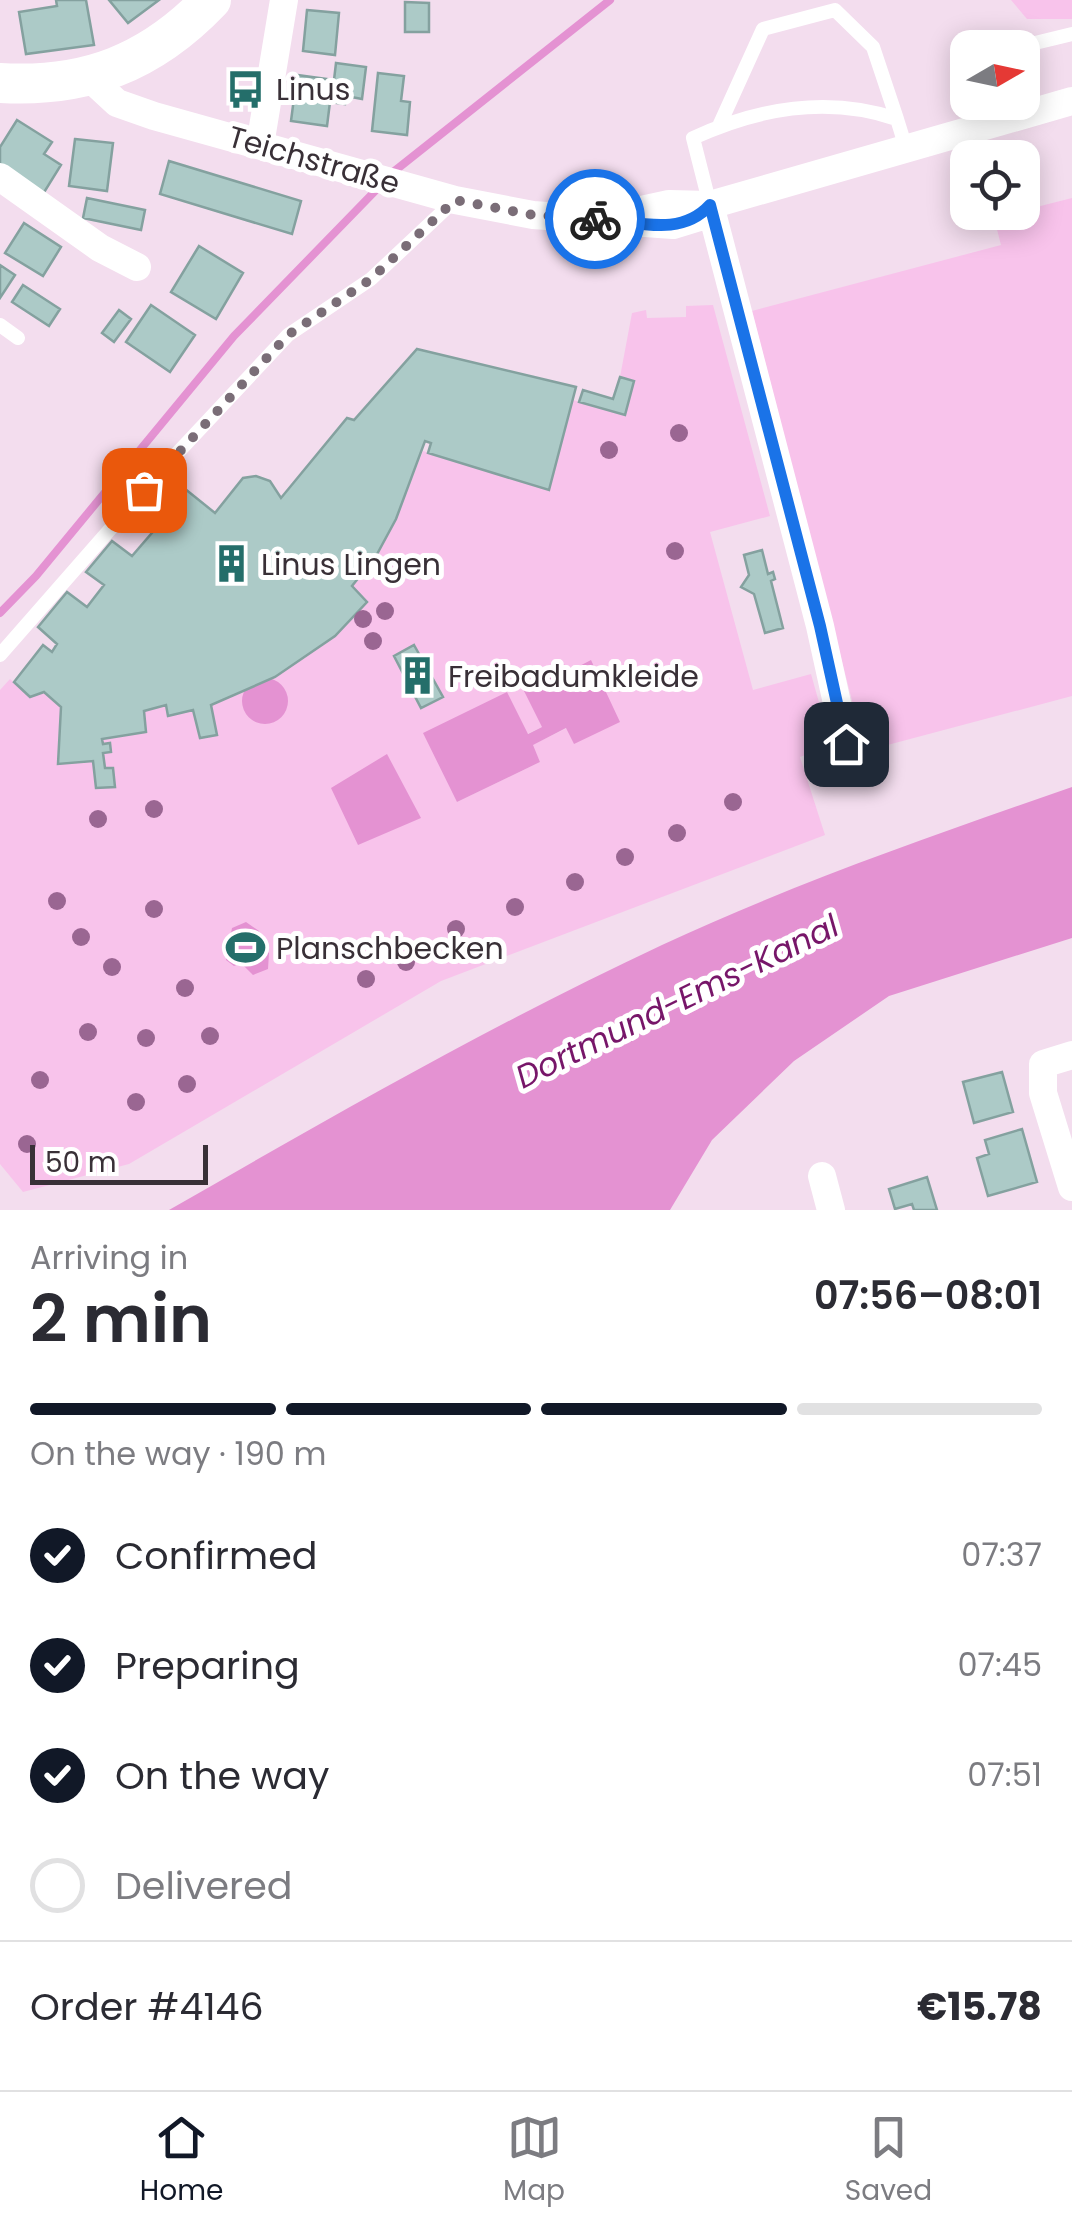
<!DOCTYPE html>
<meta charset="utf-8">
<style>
:root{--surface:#fff;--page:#f2f2f3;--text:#2b2b33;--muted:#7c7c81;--line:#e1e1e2;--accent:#111827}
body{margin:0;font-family:Poppins,sans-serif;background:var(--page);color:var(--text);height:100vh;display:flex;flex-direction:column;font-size:38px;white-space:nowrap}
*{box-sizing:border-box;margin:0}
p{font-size:32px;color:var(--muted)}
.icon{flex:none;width:55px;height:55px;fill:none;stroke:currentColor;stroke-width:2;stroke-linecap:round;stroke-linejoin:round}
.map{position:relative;height:1210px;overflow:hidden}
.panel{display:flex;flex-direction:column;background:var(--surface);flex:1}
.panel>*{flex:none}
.needle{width:65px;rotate:81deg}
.tools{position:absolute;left:950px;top:30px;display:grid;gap:20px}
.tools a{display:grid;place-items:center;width:90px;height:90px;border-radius:20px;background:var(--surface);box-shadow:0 5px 25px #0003;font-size:50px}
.scale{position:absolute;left:30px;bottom:25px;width:178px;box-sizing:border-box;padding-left:10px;border:5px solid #393037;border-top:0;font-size:28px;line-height:35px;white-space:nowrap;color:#393037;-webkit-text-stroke:8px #fff;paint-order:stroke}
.pin{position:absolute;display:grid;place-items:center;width:85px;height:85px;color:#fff;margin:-42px;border-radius:20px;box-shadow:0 5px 15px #0006}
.courier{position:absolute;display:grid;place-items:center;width:100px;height:100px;margin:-50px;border:8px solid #1a73e8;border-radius:50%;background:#fff;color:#222;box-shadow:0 2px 12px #0007}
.head em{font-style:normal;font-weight:600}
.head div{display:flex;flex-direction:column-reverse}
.head{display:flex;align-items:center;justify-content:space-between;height:170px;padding:0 30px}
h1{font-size:65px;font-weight:600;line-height:75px}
.bar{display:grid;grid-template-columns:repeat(4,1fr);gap:15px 10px;align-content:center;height:120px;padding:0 30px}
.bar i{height:12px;border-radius:8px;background:var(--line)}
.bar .active{background:var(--accent)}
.bar p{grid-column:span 4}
.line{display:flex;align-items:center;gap:25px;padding:0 30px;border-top:2px solid var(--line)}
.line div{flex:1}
ol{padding:0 30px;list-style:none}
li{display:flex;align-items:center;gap:30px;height:110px}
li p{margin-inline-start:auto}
li .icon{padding:10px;border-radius:50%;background:var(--accent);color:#fff;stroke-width:4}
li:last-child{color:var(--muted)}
li i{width:55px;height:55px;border:5px solid var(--line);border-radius:50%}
.tab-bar{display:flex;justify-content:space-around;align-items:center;height:140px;border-top:2px solid var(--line);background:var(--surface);font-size:28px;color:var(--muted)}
.tab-bar a{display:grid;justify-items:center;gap:5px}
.tab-bar .active{color:var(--accent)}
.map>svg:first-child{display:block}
.green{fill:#f8c3eb;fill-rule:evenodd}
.water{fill:#e492d2}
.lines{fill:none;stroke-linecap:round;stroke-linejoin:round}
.stream{stroke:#e492d2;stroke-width:8}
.building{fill:#accac7;stroke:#84a19f;stroke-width:2.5}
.lane{stroke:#fff;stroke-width:14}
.street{stroke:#fff;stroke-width:28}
.secondary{stroke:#fff;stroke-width:40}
.tree{fill:#9a6692}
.done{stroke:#7a6d77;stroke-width:10;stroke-dasharray:0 18}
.route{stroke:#1a73e8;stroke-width:12}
.labels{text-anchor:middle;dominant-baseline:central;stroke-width:10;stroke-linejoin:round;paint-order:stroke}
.poi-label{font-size:30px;fill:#393037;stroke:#fff;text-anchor:start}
.street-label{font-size:30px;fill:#393037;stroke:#fff}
.water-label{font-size:32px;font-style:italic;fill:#771669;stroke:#fff}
</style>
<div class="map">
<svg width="1072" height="1210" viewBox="0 0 1072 1210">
<rect width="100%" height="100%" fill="#f3ddee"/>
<path class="green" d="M1011,0H1072V19H1027Z
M1072,198V696L865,751L752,311L1001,245L994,218Z
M713,305L770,516L710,532L753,690L811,674L831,745L800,757L825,835L441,981L129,1164L23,1192L0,1164V690L10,679L30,697L44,692L61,707L59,764L93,761L96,788L115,786L113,768H105L103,753L111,752L110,743L103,744L102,739L146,732L144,711L166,705L169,716L193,710L200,738L217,735L211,705L305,658L367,603L352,586L396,519L423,451L549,490L573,400L625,415L634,381L620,377L632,313L646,310L647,318L686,317V306ZM564,665L574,743L567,728L532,745L540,762L457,802L506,692L527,734L542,727Z"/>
<path class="water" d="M591,660L620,722L574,744L566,728L533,745L540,762L457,802L423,733L507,692L528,734L542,727L521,685L564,664L568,672Z
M242 701a23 23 0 1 1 46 0a23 23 0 1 1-46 0Z
M387,754L421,818L358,845L331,788Z
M1072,787V938L889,996L794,1061L712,1140L670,1210H169C331,1117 493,1024 662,945C795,883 934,835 1072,787Z
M246,922L259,931L258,945L269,953L268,969L253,975L241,963L234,966L226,960L232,928Z"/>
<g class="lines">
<path class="stream" d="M392,173L610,0
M0,613L36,576L234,336L379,187"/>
</g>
<path class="building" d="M56,0H86L94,45L26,54L19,12L57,6Z
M109,0H159L128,23Z
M405,2L429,3V32H405Z
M307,10L339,13L335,55L303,51Z
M336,63L366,67L362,99L346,96L345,104L330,102L327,126L291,121L297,75L334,80Z
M378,73L404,76L401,101L410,102L407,135L372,131Z
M17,120L52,142L44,154L61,165L43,194L0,167V147Z
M75,139L113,143L107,191L69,186Z
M169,161L301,201L292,234L160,194Z
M87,198L145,210L141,230L83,218Z
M24,223L61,247L43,276L5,253Z
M199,246L243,273L216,319L171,292Z
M0,265L15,275L0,298Z
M23,285L60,309L49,326L12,302Z
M151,305L195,335L170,372L126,342Z
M119,310L131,319L114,342L102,333Z
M417,349L576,387L549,490L428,453L431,443L425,441L396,519L376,556L352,586L367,602L335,636L275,677L211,705L217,735L200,738L193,710L168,716L166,705L144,711L146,732L102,739L103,744L110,743L111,752L103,753L105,768H113L115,787L96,788L93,761L58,764L61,707L44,692L30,697L14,682L43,645L52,652L57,644L38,627L67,592L87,607L104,585L86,572L112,541L132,556L163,520L145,504L169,476L215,513L243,478L256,476L270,481L281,498L347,418L354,420Z
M620,377L634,381L625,415L579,402L583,390L613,399Z
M762,550L768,574L773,572L775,579L771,581L783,628L765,633L754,594L741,587L749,575L744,555Z
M414,645L443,697L421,708L394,656Z
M1002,1072L1013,1112L974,1123L963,1082Z
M1022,1129L1037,1182L988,1196L977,1158L989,1154L985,1140Z
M927,1177L937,1210H914L912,1204L895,1209L889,1189Z"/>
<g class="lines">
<path class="lane" d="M1031,44L1072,34
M719,126L763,29L835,10L873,47L897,119
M710,205L693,138C758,108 829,96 897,119L906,148
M0,325L18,338
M0,655L169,462L288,335L371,279L455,200"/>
<path class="street" d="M91,79L117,103L154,116L455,200L533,215L673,225L699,217L710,205
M260,145L284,0
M0,177L100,248L137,267
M710,205L820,626L846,744
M623,214L669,204L710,205L1072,101
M1072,1055L1043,1064V1093L1072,1187
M822,1176L831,1210"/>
<path class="secondary" d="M0,83C86,88 151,63 211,0"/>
</g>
<g class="tree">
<circle cx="679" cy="433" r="9"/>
<circle cx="609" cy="450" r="9"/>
<circle cx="675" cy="551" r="9"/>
<circle cx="385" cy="611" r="9"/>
<circle cx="363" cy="619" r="9"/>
<circle cx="373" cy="641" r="9"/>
<circle cx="733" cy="802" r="9"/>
<circle cx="154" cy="809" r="9"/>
<circle cx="98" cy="819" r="9"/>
<circle cx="677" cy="833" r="9"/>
<circle cx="625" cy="857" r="9"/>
<circle cx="575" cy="882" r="9"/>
<circle cx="57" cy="901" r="9"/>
<circle cx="515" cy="907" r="9"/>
<circle cx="154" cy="909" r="9"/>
<circle cx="456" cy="929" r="9"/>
<circle cx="81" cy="937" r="9"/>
<circle cx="406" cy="962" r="9"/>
<circle cx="112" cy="967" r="9"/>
<circle cx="366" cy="979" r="9"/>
<circle cx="185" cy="988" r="9"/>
<circle cx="88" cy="1032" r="9"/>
<circle cx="210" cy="1036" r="9"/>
<circle cx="146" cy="1038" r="9"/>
<circle cx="40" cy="1080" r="9"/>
<circle cx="187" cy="1084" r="9"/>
<circle cx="136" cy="1102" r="9"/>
<circle cx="27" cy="1144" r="9"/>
</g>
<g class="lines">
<path class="done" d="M144,490L288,335L371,279L455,200L533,215L595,219"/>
<path class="route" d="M595,219C634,220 679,239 710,205L820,626L846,744"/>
</g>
<defs>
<symbol id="bus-bare" viewBox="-9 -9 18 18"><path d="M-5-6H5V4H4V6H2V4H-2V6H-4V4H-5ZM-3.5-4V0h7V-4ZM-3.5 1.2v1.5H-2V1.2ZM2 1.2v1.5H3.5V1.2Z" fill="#246e6a" stroke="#fff" stroke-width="2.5" paint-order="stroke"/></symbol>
<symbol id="building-bare" viewBox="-9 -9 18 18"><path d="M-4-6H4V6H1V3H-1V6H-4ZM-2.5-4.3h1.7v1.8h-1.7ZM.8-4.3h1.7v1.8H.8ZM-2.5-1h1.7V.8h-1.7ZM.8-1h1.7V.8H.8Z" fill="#246e6a" stroke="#fff" stroke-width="2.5" paint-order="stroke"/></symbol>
<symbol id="stadium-bare" viewBox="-9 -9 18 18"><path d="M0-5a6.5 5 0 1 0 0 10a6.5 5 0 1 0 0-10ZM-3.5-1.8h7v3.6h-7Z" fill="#246e6a" stroke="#fff" stroke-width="2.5" paint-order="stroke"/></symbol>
</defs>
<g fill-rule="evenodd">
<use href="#bus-bare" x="218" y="62" width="55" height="55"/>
<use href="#building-bare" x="204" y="536" width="55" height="55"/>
<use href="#building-bare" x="390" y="648" width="55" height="55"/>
<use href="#stadium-bare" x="218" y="920" width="55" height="55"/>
</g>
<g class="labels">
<g class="poi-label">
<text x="276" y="89">Linus</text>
<text x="261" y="564">Linus Lingen</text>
<text x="448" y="676">Freibadumkleide</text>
<text x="276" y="948">Planschbecken</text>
</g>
<g class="street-label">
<text transform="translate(314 160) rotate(16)">Teichstraße</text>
</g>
<g class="water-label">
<text transform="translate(677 1001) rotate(-26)">Dortmund-Ems-Kanal</text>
</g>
</g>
</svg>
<div class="tools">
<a><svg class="needle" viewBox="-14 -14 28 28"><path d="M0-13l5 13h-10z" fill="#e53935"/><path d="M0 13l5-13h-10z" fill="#7c7c81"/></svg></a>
<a><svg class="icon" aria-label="locate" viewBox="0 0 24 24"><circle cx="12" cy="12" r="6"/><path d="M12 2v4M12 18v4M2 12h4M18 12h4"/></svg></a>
</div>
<div class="scale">50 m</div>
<div class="pin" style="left:144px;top:490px;background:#ea580c"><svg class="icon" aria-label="bag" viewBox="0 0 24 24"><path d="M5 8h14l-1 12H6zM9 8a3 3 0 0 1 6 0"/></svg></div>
<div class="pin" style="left:846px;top:744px;background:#1f2937"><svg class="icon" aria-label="home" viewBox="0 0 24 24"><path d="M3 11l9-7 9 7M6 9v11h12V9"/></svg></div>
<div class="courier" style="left:595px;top:219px"><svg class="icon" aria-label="bike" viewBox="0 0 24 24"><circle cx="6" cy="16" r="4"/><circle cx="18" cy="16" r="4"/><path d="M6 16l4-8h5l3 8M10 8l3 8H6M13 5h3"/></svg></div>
</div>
<section class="panel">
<div class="head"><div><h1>2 min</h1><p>Arriving in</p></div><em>07:56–08:01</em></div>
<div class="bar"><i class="active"></i><i class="active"></i><i class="active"></i><i></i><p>On the way · 190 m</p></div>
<ol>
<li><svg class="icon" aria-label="check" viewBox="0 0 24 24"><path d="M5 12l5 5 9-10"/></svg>Confirmed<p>07:37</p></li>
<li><svg class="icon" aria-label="check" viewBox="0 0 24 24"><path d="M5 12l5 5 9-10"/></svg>Preparing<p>07:45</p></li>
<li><svg class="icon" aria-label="check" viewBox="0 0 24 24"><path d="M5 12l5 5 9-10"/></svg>On the way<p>07:51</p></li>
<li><i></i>Delivered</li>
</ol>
<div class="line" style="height:130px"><div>Order #4146</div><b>€15.78</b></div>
</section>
<nav class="tab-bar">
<a class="active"><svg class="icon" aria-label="home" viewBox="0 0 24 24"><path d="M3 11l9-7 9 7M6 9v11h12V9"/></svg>Home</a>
<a><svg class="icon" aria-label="map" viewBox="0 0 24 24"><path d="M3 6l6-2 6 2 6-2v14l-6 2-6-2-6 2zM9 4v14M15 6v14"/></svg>Map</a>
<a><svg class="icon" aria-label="saved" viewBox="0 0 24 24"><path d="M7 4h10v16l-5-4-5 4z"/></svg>Saved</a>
</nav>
